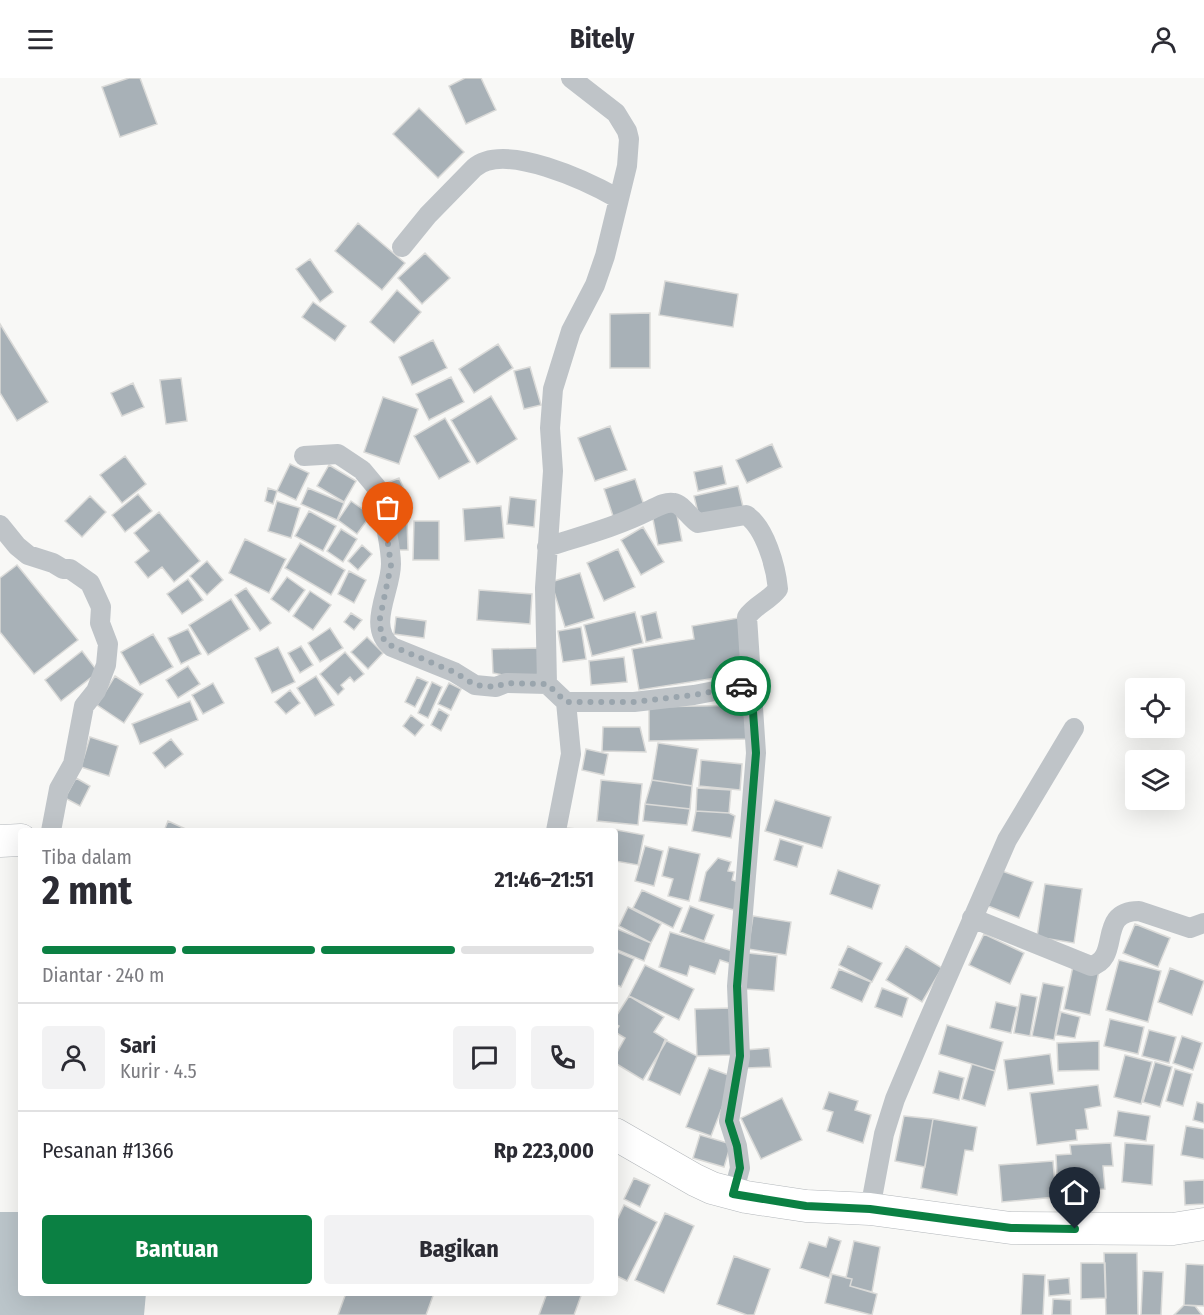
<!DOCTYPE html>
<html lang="id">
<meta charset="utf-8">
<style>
:root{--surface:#fff;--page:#f2f2f3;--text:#2b2b33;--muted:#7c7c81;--line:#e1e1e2;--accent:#0b8043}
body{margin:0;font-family:"Fira Sans Condensed",sans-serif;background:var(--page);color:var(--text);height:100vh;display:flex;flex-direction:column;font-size:22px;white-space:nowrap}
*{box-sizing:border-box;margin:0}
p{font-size:20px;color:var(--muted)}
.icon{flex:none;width:33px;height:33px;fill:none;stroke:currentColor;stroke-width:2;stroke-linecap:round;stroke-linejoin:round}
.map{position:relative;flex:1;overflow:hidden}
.drawer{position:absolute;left:18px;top:750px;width:600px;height:468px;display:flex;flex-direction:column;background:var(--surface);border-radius:6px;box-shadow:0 6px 24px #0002}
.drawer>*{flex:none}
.buttons{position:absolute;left:1125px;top:600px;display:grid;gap:12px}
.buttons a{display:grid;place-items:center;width:60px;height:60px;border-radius:6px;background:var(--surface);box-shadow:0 6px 24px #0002;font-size:30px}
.pin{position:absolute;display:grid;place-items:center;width:51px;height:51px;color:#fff;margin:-62px -26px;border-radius:50% 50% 50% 0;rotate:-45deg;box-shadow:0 0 6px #0007}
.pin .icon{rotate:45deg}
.courier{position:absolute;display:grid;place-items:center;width:60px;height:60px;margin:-30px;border:4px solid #0b8043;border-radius:50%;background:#fff;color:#222;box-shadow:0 2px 8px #0007}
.summary em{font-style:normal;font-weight:700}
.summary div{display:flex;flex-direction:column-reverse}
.summary{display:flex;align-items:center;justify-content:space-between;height:102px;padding:0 24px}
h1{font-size:39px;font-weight:700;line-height:45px}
.bar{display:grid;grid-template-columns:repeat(4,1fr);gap:9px 6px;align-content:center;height:72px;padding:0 24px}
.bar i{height:8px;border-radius:4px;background:var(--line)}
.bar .selected{background:var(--accent)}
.bar p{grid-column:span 4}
.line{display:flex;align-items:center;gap:15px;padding:0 24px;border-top:2px solid var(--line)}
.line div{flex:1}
.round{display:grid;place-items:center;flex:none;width:63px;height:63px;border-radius:6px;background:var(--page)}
.button{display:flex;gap:12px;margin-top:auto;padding:12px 24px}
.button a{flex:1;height:69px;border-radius:6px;background:var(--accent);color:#fff;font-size:24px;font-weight:700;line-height:69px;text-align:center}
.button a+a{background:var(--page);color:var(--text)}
header{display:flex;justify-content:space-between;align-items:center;height:78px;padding:0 24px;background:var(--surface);font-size:27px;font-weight:700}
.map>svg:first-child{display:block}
.water{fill:#bbc5ca}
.building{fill:#a8b1b7;stroke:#dadad8;stroke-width:1.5}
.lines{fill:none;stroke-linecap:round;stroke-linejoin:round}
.trunk-casing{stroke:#b3b7bb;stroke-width:33}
.minor{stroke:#bfc4c8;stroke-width:20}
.trunk{stroke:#fff;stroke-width:32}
.done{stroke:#9aa5ad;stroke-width:6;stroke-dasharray:0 10.8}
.route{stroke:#0b8043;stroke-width:8}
</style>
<header><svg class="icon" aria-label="menu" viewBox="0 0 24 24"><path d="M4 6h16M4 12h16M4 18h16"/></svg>Bitely<svg class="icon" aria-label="person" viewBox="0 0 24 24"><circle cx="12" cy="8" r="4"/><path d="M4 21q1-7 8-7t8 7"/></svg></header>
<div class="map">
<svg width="1204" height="1237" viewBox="0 0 1204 1237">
<rect width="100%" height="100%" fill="#f8f8f6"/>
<path class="water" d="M0,1134H21V1215H146L144,1237H0Z"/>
<path class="building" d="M129,0H140L157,46L120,59L102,9Z
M465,0H481L496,32L466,46L449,8Z
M419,30L464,74L438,100L393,56Z
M358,145L405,185L382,212L335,173Z
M425,175L450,200L422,226L398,200Z
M310,181L333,214L320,224L296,191Z
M665,203L738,216L733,249L659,237Z
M397,212L421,234L394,265L370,244Z
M313,224L346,248L335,263L302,239Z
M650,235V290H610V236Z
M0,246L48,324L17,343L0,315Z
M433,262L447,290L412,307L399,279Z
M498,266L513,290L474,315L459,291Z
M530,289L541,327L524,331L514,293Z
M451,299L464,324L429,342L416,316Z
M181,300L187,343L166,346L160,302Z
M133,305L144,329L122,338L111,315Z
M491,318L517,361L477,386L451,342Z
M383,319L418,331L399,386L364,374Z
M445,340L470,384L439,401L414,358Z
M610,348L627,392L595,403L578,360Z
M772,366L782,389L747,405L736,382Z
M125,378L146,406L122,425L100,397Z
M290,386L309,395L296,422L277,413Z
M329,387L356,403L344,424L317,408Z
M722,388L726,406L698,413L694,394Z
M399,400L410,424L391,433L380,408Z
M635,401L645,430L614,441L604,411Z
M738,408L744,433L700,443L694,418Z
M268,410L277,413L273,426L265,423Z
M308,410L344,425L337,442L301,426Z
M138,416L152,433L125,454L112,437Z
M90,418L106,434L82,459L65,443Z
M510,419L536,422L534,449L507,446Z
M277,423L300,430L291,460L268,453Z
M351,423L371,437L357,456L338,442Z
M501,428L504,460L465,463L463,431Z
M676,432L682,463L658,467L652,436Z
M309,433L336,448L323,473L295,458Z
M159,434L200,483L174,504L162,489L148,500L135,484L149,473L134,455Z
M393,440H407L408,472H394Z
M414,443H439V482H413Z
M643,449L664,484L641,497L621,462Z
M341,451L357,461L343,484L327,473Z
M245,461L286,481L269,515L229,495Z
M300,465L345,492L331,517L285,490Z
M362,467L372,476L358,492L348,483Z
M618,471L635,509L604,523L587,485Z
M207,483L223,502L207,517L190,498Z
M17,487L78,562L34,596L0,554V500Z
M349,493L366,502L354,525L338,516Z
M580,495L594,540L565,549L551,504Z
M287,499L305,512L289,534L271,521Z
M188,501L203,522L182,536L167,516Z
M246,510L271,545L260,553L235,517Z
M479,512L532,516L530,546L477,542Z
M310,513L331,527L313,552L293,538Z
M231,521L250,551L208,577L189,547Z
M635,534L643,565L592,578L584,547Z
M656,534L662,560L646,564L641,538Z
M351,535L362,542L354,552L344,544Z
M396,539L426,543L424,560L394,556Z
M738,540L748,595L639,612L632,571L694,561L692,548Z
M581,549L586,581L563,584L558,553Z
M330,550L343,570L320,584L308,565Z
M188,551L201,576L181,586L168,560Z
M153,556L173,589L140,607L121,574Z
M367,559L383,575L368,591L351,574Z
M301,568L313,587L300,595L288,575Z
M278,569L295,604L272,615L255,580Z
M539,570L547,606L493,595L492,571Z
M82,573L98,594L61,623L45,602Z
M345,574L364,596L354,604L350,599L341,607L344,611L338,617L320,596Z
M624,579L627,604L591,607L589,583Z
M188,588L200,606L178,620L166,602Z
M115,598L143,616L124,645L97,627Z
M316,598L334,627L315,638L297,610Z
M417,599L428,604L415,629L405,624Z
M432,604L442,609L428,640L418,635Z
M213,605L224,625L203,636L192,617Z
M449,605L461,611L451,632L438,626Z
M290,612L300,625L286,636L275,624Z
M190,623L198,642L140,666L132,646Z
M748,627L749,661L649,663V629Z
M439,631L449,637L441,653L431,647Z
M411,637L424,647L415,658L403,648Z
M603,649H640L646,674L602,673Z
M90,659L118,668L109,698L81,689Z
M171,661L183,676L165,690L153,675Z
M658,665L698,671L692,708L652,702Z
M586,671L608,676L604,697L582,692Z
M701,682L742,686L740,712L699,708Z
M76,700L90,708L80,728L65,720Z
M601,702L642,706L638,747L597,743Z
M652,702L692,708L690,731L645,726Z
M697,710L731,712L729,735L696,733Z
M775,722L831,739L822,770L765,753Z
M645,726L690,731L687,747L643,743Z
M696,733L729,735L735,738L731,760L692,753Z
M168,743L190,753H164Z
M566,750L600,753H566Z
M617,752L644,757L638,787L615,783Z
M780,761L803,768L797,789L774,782Z
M645,768L663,773L654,808L635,803Z
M669,769L700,776L689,823L668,818L673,801L662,798Z
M718,780L731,784L728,793L734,794L732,802L741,805L734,832L699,823L706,794Z
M838,792L880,807L872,831L830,816Z
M1002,793L1033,804L1019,840L988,828Z
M1045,806L1082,811L1074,865L1037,859Z
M642,812L682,830L673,850L633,830Z
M690,828L714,837L704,863L680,854Z
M628,829L661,846L651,865L619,848Z
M753,838L791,844L786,877L748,871Z
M1135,846L1170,860L1158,889L1123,875Z
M615,850L651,865L644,883L615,871Z
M670,854L736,874L732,886L720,882L715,896L690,888L687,898L659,889Z
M984,856L1024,875L1010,906L969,887Z
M848,868L882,885L872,904L839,887Z
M906,868L942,890L922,924L886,902Z
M615,873L634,881L621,909L615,906Z
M748,875L777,878L774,913L745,911Z
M1119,882L1161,893L1148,944L1106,932Z
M645,887L694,911L679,942L629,918Z
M1073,888L1099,893L1090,937L1064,931Z
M1170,890L1204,903L1192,937L1158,924Z
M839,891L871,904L862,924L831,910Z
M1043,905L1064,909L1054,962L1032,958Z
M882,910L908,920L902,939L875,929Z
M1021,916L1037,919L1030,958L1014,955Z
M629,918L664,939L654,954L667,962L643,1002L615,985V978L625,960L615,954L619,948L615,946V940Z
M996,924L1017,929L1011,955L990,950Z
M731,930L732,977L697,978L695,931Z
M1061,934L1080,939L1075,960L1056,957Z
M1110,941L1144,949L1138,976L1104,968Z
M947,947L1003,964L995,993L939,976Z
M1149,952L1176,959L1169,985L1142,978Z
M1182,958L1202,965L1193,992L1173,985Z
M665,962L697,978L680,1017L648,1002Z
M1099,963V992L1058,993L1057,965Z
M769,970L771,989L746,990L745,972Z
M1050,976L1054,1006L1008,1012L1004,982Z
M1125,977L1152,984L1141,1026L1114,1019Z
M1155,984L1172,989L1160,1029L1143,1024Z
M972,986L995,993L985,1028L962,1021Z
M709,990L734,999L711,1058L686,1049Z
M1175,991L1192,996L1183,1028L1166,1023Z
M939,993L964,1000L959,1022L933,1015Z
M1098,1007L1101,1028L1085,1031L1088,1051L1076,1052L1077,1062L1037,1067L1030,1015Z
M829,1014L858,1023L855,1032L871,1037L863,1065L827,1053L833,1034L823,1031Z
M782,1020L802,1062L761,1081L741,1040Z
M1197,1024L1204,1026V1045L1193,1042Z
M1118,1033L1150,1038L1146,1063L1114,1058Z
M904,1038L933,1041L925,1089L895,1083Z
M933,1041L977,1049L973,1073L965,1072L957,1117L921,1110Z
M1186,1048L1204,1051V1081L1181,1077Z
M700,1057L731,1066L724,1089L693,1080Z
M1111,1065L1113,1088H1103L1105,1111L1085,1112V1119L1058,1120L1056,1077L1071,1076L1070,1067Z
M1125,1065L1154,1067L1152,1107L1122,1104Z
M1053,1083L1056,1119L1002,1124L999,1087Z
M634,1100L650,1107L640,1129L624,1121Z
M1204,1102V1126L1185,1127L1184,1103Z
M624,1127L657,1144L627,1203L615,1197V1146Z
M665,1135L694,1148L664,1215L635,1202Z
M829,1159L841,1163L829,1200L800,1190L809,1164L826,1169Z
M854,1163L880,1169L872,1214L850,1208L852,1201L846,1200Z
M1104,1175H1137L1138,1237H1106Z
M734,1178L770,1191L754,1237H747L717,1226Z
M1081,1185H1105L1106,1220L1081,1221Z
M1186,1186L1204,1187V1228L1184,1227Z
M1143,1193L1163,1194L1161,1237H1141Z
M832,1196L852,1201L850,1208L877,1216L872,1237L825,1225Z
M1023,1196L1045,1197L1043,1237H1021Z
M1069,1200L1070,1216L1049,1218L1048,1202Z
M346,1215H434L426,1237H338Z
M547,1215H582L574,1237H539Z
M1053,1221L1071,1222V1237H1052Z
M1184,1227L1195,1228L1202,1237H1174Z"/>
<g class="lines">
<defs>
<path id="trunk" d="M0,763L21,762
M615,1056L695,1102L712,1110L746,1119L806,1128L870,1131L1011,1150L1173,1151L1204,1146"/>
</defs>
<use href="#trunk" class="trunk-casing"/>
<path class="minor" d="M402,169L428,137L474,90C504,63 589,104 619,121
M304,378L338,376L362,392L377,410C376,423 382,424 384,436C386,452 391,470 391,486C391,513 366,549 392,569L454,594L475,607L496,609L506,605L547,606L566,624L571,676L556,753
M0,447L17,468L28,477L53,485L63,491H70L90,505L101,529L100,545L108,566L106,587L96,613L84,628L73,686L59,711L51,753
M547,469C581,458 616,449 648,433C655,430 665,423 674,425C682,426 690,440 698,445L746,437C765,449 776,489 778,511C769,523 755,527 747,539L756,675L737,908L740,978L729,1043L737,1068L740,1090L733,1116
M547,606L545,510L553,393L550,350L553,311L571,253L595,207L605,178L627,88L629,61L627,53L616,35L571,0
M566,624H634L694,617L751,606
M972,840L1091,888C1122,880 1096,833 1139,833L1190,850L1204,845
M870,1131L884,1056L895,1021L925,950L1007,762L1074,650"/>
<use href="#trunk" class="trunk"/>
</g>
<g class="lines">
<path class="done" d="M388,466L391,487L380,540L381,557L387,566L454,594L475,607L496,609L506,605L547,606L566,624H634L694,617L741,608"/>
<path class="route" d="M741,608L751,606L756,675L737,908L740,978L729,1043L737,1068L740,1090L733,1116L806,1128L870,1131L1011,1150L1075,1151"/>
</g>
</svg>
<div class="buttons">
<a><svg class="icon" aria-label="locate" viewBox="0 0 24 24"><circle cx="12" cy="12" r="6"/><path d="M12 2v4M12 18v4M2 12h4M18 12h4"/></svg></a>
<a><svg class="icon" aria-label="layers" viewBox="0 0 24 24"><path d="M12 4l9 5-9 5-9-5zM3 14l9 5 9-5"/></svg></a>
</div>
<div class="pin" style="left:388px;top:466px;background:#ea580c"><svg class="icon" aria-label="bag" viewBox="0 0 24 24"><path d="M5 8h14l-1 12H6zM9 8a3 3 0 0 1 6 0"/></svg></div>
<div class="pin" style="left:1075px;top:1151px;background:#1f2937"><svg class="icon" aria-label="home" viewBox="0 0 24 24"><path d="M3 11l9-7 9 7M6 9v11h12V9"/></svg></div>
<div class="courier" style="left:741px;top:608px"><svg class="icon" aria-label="car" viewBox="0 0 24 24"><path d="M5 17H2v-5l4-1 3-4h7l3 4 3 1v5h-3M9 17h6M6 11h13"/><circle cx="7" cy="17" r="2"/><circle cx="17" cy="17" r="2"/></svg></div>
<section class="drawer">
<div class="summary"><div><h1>2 mnt</h1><p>Tiba dalam</p></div><em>21:46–21:51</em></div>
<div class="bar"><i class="selected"></i><i class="selected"></i><i class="selected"></i><i></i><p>Diantar · 240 m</p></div>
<div class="line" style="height:108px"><a class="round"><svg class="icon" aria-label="person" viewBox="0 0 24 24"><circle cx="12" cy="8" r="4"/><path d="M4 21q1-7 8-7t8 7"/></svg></a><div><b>Sari</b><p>Kurir · 4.5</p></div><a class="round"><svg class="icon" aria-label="chat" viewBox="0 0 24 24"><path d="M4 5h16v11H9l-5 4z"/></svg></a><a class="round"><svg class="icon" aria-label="phone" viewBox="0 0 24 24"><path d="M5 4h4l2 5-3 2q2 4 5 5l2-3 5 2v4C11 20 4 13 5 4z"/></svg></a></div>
<div class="line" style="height:78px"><div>Pesanan #1366</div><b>Rp 223,000</b></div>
<div class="button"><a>Bantuan</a><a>Bagikan</a></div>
</section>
</div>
